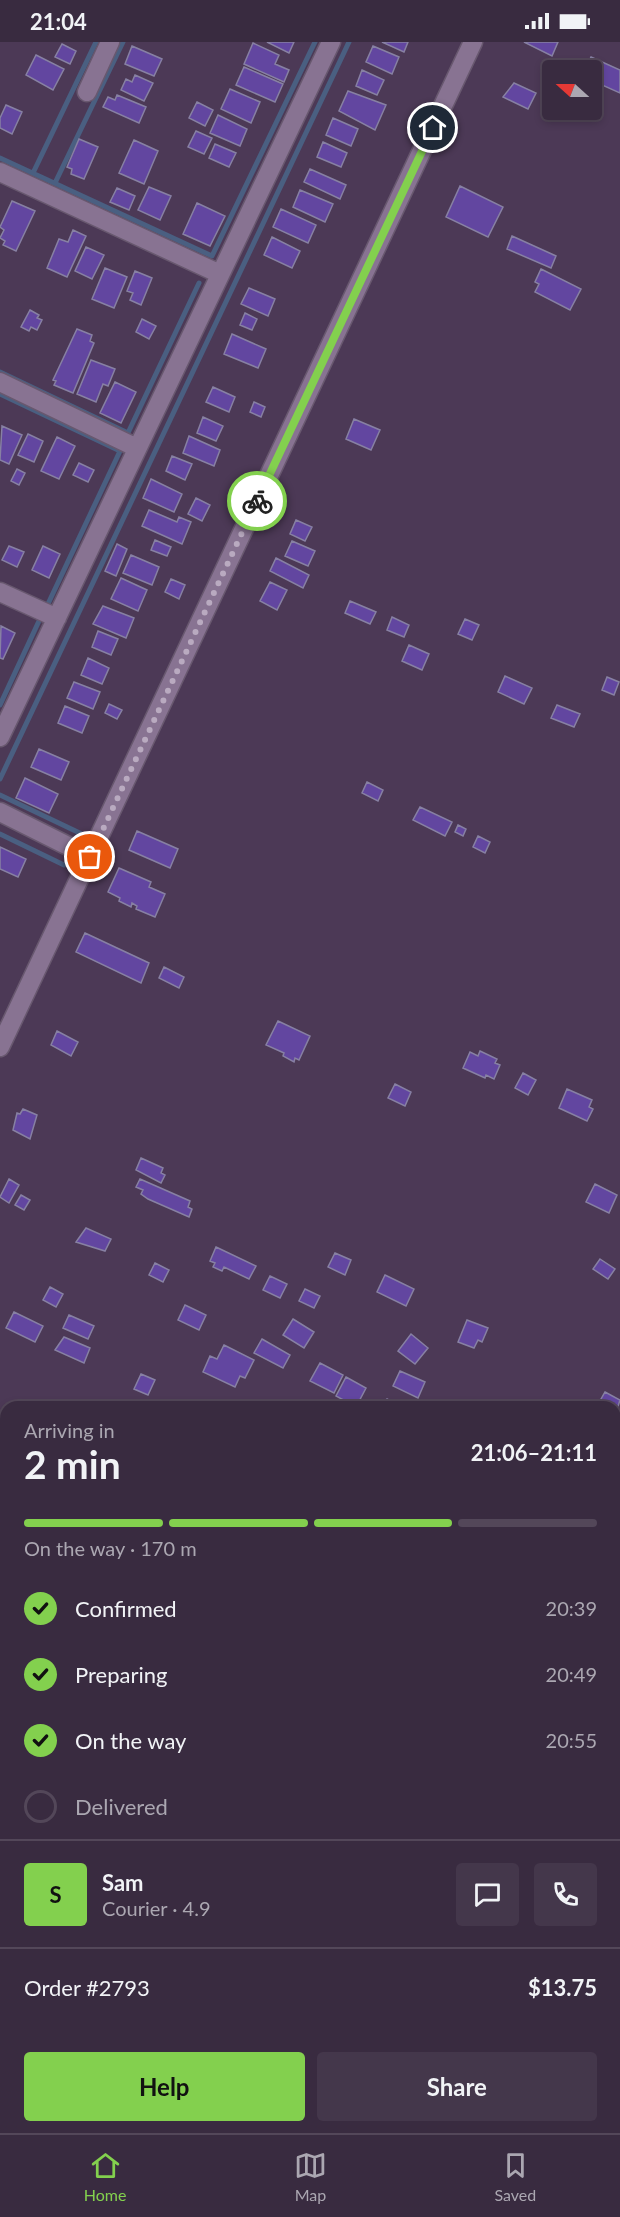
<!DOCTYPE html>
<meta charset="utf-8">
<style>
:root{--surface:#392b40;--page:#44374b;--text:#f1f3f6;--muted:#aba7b1;--line:#534759;--accent:#83d04e}
body{margin:0;font-family:Lato,sans-serif;background:var(--page);color:var(--text);height:100vh;display:flex;flex-direction:column;font-size:22px;white-space:nowrap}
*{box-sizing:border-box;margin:0}
p{font-size:20px;color:var(--muted)}
.icon{flex:none;width:33px;height:33px;fill:none;stroke:currentColor;stroke-width:2;stroke-linecap:round;stroke-linejoin:round}
.map{position:relative;flex:1;overflow:hidden}
.sheet{position:absolute;left:0px;top:1359px;width:621px;height:732px;display:flex;flex-direction:column;background:var(--surface);border-radius:18px 18px 0 0;box-shadow:0 3px 9px #0003,0 0 0 2px var(--line)}
.sheet>*{flex:none}
.needle{width:39px;rotate:291deg}
.controls{position:absolute;left:542px;top:18px;display:grid;gap:12px}
.controls a{display:grid;place-items:center;width:60px;height:60px;border-radius:6px;background:var(--surface);box-shadow:0 3px 9px #0003,0 0 0 2px var(--line);font-size:30px}
.pin{position:absolute;display:grid;place-items:center;width:51px;height:51px;color:#fff;margin:-26px;border:3px solid #fff;border-radius:50%;box-shadow:0 2px 6px #0007}
.courier{position:absolute;display:grid;place-items:center;width:60px;height:60px;margin:-30px;border:4px solid #83d04e;border-radius:50%;background:#fff;color:#222;box-shadow:0 2px 8px #0007}
.overview em{font-style:normal;font-weight:700}
.overview div{display:flex;flex-direction:column-reverse}
.overview{display:flex;align-items:center;justify-content:space-between;height:102px;padding:0 24px}
h1{font-size:39px;font-weight:700;line-height:45px}
.bar{display:grid;grid-template-columns:repeat(4,1fr);gap:9px 6px;align-content:center;height:72px;padding:0 24px}
.bar i{height:8px;border-radius:4px;background:var(--line)}
.bar .on{background:var(--accent)}
.bar p{grid-column:span 4}
.line{display:flex;align-items:center;gap:15px;padding:0 24px;border-top:2px solid var(--line)}
.line div{flex:1}
.round{display:grid;place-items:center;flex:none;width:63px;height:63px;border-radius:6px;background:var(--page)}
ol{padding:0 24px;list-style:none}
li{display:flex;align-items:center;gap:18px;height:66px}
li p{margin-inline-start:auto}
li .icon{padding:6px;border-radius:50%;background:var(--accent);color:#111;stroke-width:4}
li:last-child{color:var(--muted)}
li i{width:33px;height:33px;border:3px solid var(--line);border-radius:50%}
.cta{display:flex;gap:12px;margin-top:auto;padding:12px 24px}
.cta a{flex:1;height:69px;border-radius:6px;background:var(--accent);color:#111;font-size:24px;font-weight:700;line-height:69px;text-align:center}
.cta a+a{background:var(--page);color:var(--text)}
.status{display:flex;justify-content:space-between;align-items:center;height:42px;padding:0 30px;background:var(--surface);direction:ltr}
.status svg{height:16px;fill:currentColor}
.dock{display:flex;justify-content:space-around;align-items:center;height:84px;border-top:2px solid var(--line);background:var(--surface);font-size:16px;color:var(--muted)}
.dock a{display:grid;justify-items:center;gap:3px}
.dock .on{color:var(--accent)}
.map>svg:first-child{display:block}
.lines{fill:none;stroke-linecap:round;stroke-linejoin:round}
.stream{stroke:#4a5f81;stroke-width:5}
.canal{stroke:#02254d;stroke-width:16}
.building{fill:#6246a0;stroke:#8780a3;stroke-width:1.5}
.minor-casing{stroke:#68586f;stroke-width:21}
.minor{stroke:#887392;stroke-width:18}
.done{stroke:#b9aac0;stroke-width:6;stroke-dasharray:0 10.8}
.route{stroke:#83d04e;stroke-width:8}
</style>
<div class="status"><b>21:04</b><svg viewBox="0 0 49 12"><path d="M0 12V9h3v3zM5 12V6h3v6zM10 12V3h3v9zM15 12V0h3v12zM26 1h20v11H26zM47 4h2v5h-2z"/></svg></div>
<div class="map">
<svg width="620" height="2091" viewBox="0 0 620 2091">
<rect width="100%" height="100%" fill="#4c3956"/>
<g class="lines">
<path class="stream" d="M0,116L212,214L315,0
M33,131L96,0
M55,141L123,0
M0,330L128,391
M0,352L120,409
M127,393L199,241
M47,564L121,407
M0,663L39,579
M0,737L349,0
M0,753L86,794
M0,792L64,823
M0,1956L6,1959
M260,2085L272,2091"/>
<path class="canal" d="M615,1949L620,1939
M546,2091L549,2085"/>
</g>
<path class="building" d="M267,0H294L289,11Z
M382,0H408L404,10Z
M524,0H558L552,14Z
M253,1L279,13L275,22L289,28L284,40L244,22Z
M62,2L76,9L70,22L55,15Z
M132,4L162,17L154,34L125,22Z
M373,4L399,15L392,32L366,20Z
M36,13L64,27L53,48L26,33Z
M591,15L620,28V51L591,38V28H585Z
M244,25L283,42L275,60L236,43Z
M362,28L384,38L377,53L356,44Z
M135,33L153,41L144,59L121,48L126,37L132,40Z
M514,41L536,51L528,67L503,55Z
M230,47L260,60L251,81L221,67Z
M348,49L386,63L375,88L339,69Z
M117,53L146,65L139,81L103,65L108,55L115,58Z
M197,60L213,68L205,84L189,76Z
M6,63L22,70L12,92L0,86V76Z
M218,73L247,87L240,104L210,91Z
M333,76L358,87L351,104L326,93Z
M196,89L212,96L204,112L188,105Z
M79,97L98,105L84,137L71,132L72,127L67,125Z
M134,98L158,109L144,142L119,131Z
M323,100L347,111L341,125L317,115Z
M215,102L236,111L229,125L209,116Z
M310,127L346,143L340,157L304,140Z
M460,144L503,165L488,195L446,175Z
M149,145L171,154L160,178L138,168Z
M117,146L135,154L129,168L110,160Z
M300,148L333,162L325,180L293,165Z
M12,159L35,169L16,209L3,203L5,199L0,196L4,188L0,185Z
M197,161L225,174L210,204L183,192Z
M281,167L316,183L308,201L273,185Z
M73,188L86,194L67,235L47,226L59,197L68,200Z
M512,194L556,214L551,226L507,207Z
M272,195L300,209L292,226L264,213Z
M86,205L104,213L92,237L75,229Z
M105,226L127,235L114,266L92,257Z
M541,227L581,247L570,268L535,250L539,242L535,240Z
M135,229L152,236L141,263L130,258L133,251L127,249Z
M249,246L275,257L268,274L241,262Z
M30,268L39,273L37,276L42,278L37,288L31,285L29,289L21,285Z
M245,271L257,277L252,288L240,283Z
M142,277L156,284L149,297L136,290Z
M77,287L92,293L90,299L94,301L73,351L54,343L56,339L53,338Z
M232,292L266,307L258,326L224,312Z
M91,318L115,327L108,344L103,342L96,360L77,352Z
M115,340L136,350L121,381L100,371Z
M213,345L235,355L229,370L206,360Z
M254,360L265,365L261,375L250,370Z
M203,375L223,384L216,399L197,391Z
M354,377L380,388L371,408L346,397Z
M2,384L22,393L9,422L0,418Z
M28,392L43,399L34,420L18,413Z
M189,394L220,408L214,424L183,411Z
M57,395L75,404L59,437L41,429Z
M172,414L192,422L185,438L166,429Z
M79,421L94,428L88,440L73,433Z
M17,427L25,431L19,443L11,439Z
M151,437L182,452L174,470L143,456Z
M196,456L210,463L202,479L188,472Z
M149,468L177,480L179,475L191,480L182,502L142,484Z
M296,478L312,485L305,499L290,492Z
M155,498L171,505L167,514L151,508Z
M292,499L315,509L308,524L285,514Z
M117,502L127,507L116,534L105,529Z
M9,504L24,510L17,525L2,518Z
M43,504L60,512L49,536L32,528Z
M131,513L159,525L152,543L123,531Z
M276,516L309,533L303,546L270,529Z
M121,536L147,548L138,569L111,557Z
M171,537L185,543L179,557L165,550Z
M270,540L287,548L277,568L260,559Z
M350,559L376,570L370,582L345,571Z
M103,564L134,576L126,596L93,582Z
M392,575L409,583L404,595L387,588Z
M465,577L479,583L472,598L458,592Z
M1,584L15,591L3,617L0,616Z
M98,589L118,597L111,613L92,605Z
M409,603L429,612L422,628L402,619Z
M88,616L109,626L102,642L81,633Z
M505,634L532,646L524,662L498,650Z
M607,635L619,640L614,653L602,648Z
M74,640L100,650L93,667L67,656Z
M109,662L122,668L117,677L105,671Z
M557,663L580,672L574,685L551,676Z
M65,664L89,674L82,691L58,681Z
M39,707L69,720L61,738L31,725Z
M25,736L58,752L49,771L16,756Z
M367,740L383,748L378,759L362,751Z
M420,765L452,780L445,794L413,778Z
M458,783L466,787L463,794L455,790Z
M137,789L178,807L170,826L129,808Z
M478,794L490,800L485,811L473,805Z
M0,805L26,817L18,835L0,827Z
M119,826L151,840L149,845L165,852L155,875L136,867L137,864L132,861L131,865L119,859L120,856L108,850Z
M85,891L149,921L141,941L76,910Z
M164,925L184,935L179,946L159,936Z
M278,979L310,994L299,1018L295,1016L294,1020L283,1014L284,1011L266,1003Z
M57,989L78,1000L71,1014L51,1003Z
M480,1009L497,1017L495,1021L500,1023L494,1037L486,1033L485,1036L463,1026L470,1010L478,1014Z
M523,1031L536,1038L528,1053L515,1046Z
M395,1042L411,1050L405,1064L388,1056Z
M567,1047L592,1058L589,1065L593,1067L587,1079L559,1066Z
M23,1067L37,1073L30,1097L13,1088L17,1071L20,1072Z
M141,1116L163,1126L161,1131L165,1133L161,1141L136,1128Z
M9,1137L19,1143L9,1161L0,1155Z
M140,1137L190,1159L188,1165L192,1167L189,1175L148,1157L141,1152L143,1148L136,1145Z
M595,1142L617,1153L609,1171L586,1160Z
M21,1153L30,1158L24,1168L15,1163Z
M86,1186L111,1197L105,1209L76,1200Z
M216,1205L256,1224L249,1237L224,1225L222,1229L213,1225L215,1221L210,1219Z
M335,1211L351,1218L345,1233L328,1225Z
M600,1217L615,1227L608,1237L593,1227Z
M155,1221L169,1228L163,1240L149,1233Z
M385,1233L414,1247L406,1264L377,1250Z
M270,1234L287,1242L280,1256L263,1248Z
M50,1245L63,1252L56,1265L43,1258Z
M305,1247L320,1254L314,1266L299,1259Z
M185,1263L206,1273L199,1288L178,1278Z
M14,1270L43,1284L35,1300L6,1286Z
M69,1273L94,1284L88,1297L63,1286Z
M293,1277L314,1290L304,1306L283,1293Z
M467,1278L488,1286L482,1300L478,1298L474,1306L458,1300Z
M411,1292L428,1306L415,1322L398,1309Z
M64,1295L90,1306L84,1321L55,1308Z
M262,1297L290,1313L283,1326L254,1311Z
M224,1303L254,1318L245,1336L240,1334L235,1345L203,1330L210,1314L217,1317Z
M320,1321L343,1333L334,1351L310,1339Z
M400,1329L425,1340L418,1356L393,1344Z
M141,1332L155,1338L148,1353L134,1347Z
M346,1335L366,1346L356,1365L336,1354Z
M605,1350L620,1358L615,1374V1365L597,1364Z
M387,1357L401,1365H382Z
M283,1358L298,1365H280Z
M0,1439L6,1441V1463L0,1460Z
M615,1507L620,1508V1532L615,1530Z
M615,1694L620,1695V1717H615Z
M3,1806L6,1807V1837L0,1835V1813Z
M179,2085H198L196,2091H177Z
M368,2085H384L381,2091L371,2089L372,2087Z
M390,2085H418L415,2091H392L388,2089Z"/>
<g class="lines">
<defs>
<path id="minor" d="M87,50L110,0
M0,130L220,232
M0,340L137,406
M0,550L57,576
M0,695L331,0
M0,770L90,815
M0,1005L473,0
M615,1454L620,1448
M615,1876L620,1866
M0,1933L6,1936
M0,1981L6,1977
M306,2085L318,2091
M513,2091L516,2085"/>
</defs>
<use href="#minor" class="minor-casing"/>
<use href="#minor" class="minor"/>
</g>
<g class="lines">
<path class="done" d="M90,815L257,459"/>
<path class="route" d="M257,459L433,86"/>
</g>
</svg>
<div class="controls">
<a><svg class="needle" viewBox="-14 -14 28 28"><path d="M0-13l5 13h-10z" fill="#e53935"/><path d="M0 13l5-13h-10z" fill="#aba7b1"/></svg></a>
</div>
<div class="pin" style="left:90px;top:815px;background:#ea580c"><svg class="icon" aria-label="bag" viewBox="0 0 24 24"><path d="M5 8h14l-1 12H6zM9 8a3 3 0 0 1 6 0"/></svg></div>
<div class="pin" style="left:433px;top:86px;background:#1f2937"><svg class="icon" aria-label="home" viewBox="0 0 24 24"><path d="M3 11l9-7 9 7M6 9v11h12V9"/></svg></div>
<div class="courier" style="left:257px;top:459px"><svg class="icon" aria-label="bike" viewBox="0 0 24 24"><circle cx="6" cy="16" r="4"/><circle cx="18" cy="16" r="4"/><path d="M6 16l4-8h5l3 8M10 8l3 8H6M13 5h3"/></svg></div>
<section class="sheet">
<div class="overview"><div><h1>2 min</h1><p>Arriving in</p></div><em>21:06–21:11</em></div>
<div class="bar"><i class="on"></i><i class="on"></i><i class="on"></i><i></i><p>On the way · 170 m</p></div>
<ol>
<li><svg class="icon" aria-label="check" viewBox="0 0 24 24"><path d="M5 12l5 5 9-10"/></svg>Confirmed<p>20:39</p></li>
<li><svg class="icon" aria-label="check" viewBox="0 0 24 24"><path d="M5 12l5 5 9-10"/></svg>Preparing<p>20:49</p></li>
<li><svg class="icon" aria-label="check" viewBox="0 0 24 24"><path d="M5 12l5 5 9-10"/></svg>On the way<p>20:55</p></li>
<li><i></i>Delivered</li>
</ol>
<div class="line" style="height:108px"><b class="round" style="background:var(--accent);color:#111">S</b><div><b>Sam</b><p>Courier · 4.9</p></div><a class="round"><svg class="icon" aria-label="chat" viewBox="0 0 24 24"><path d="M4 5h16v11H9l-5 4z"/></svg></a><a class="round"><svg class="icon" aria-label="phone" viewBox="0 0 24 24"><path d="M5 4h4l2 5-3 2q2 4 5 5l2-3 5 2v4C11 20 4 13 5 4z"/></svg></a></div>
<div class="line" style="height:78px"><div>Order #2793</div><b>$13.75</b></div>
<div class="cta"><a>Help</a><a>Share</a></div>
</section>
</div>
<nav class="dock">
<a class="on"><svg class="icon" aria-label="home" viewBox="0 0 24 24"><path d="M3 11l9-7 9 7M6 9v11h12V9"/></svg>Home</a>
<a><svg class="icon" aria-label="map" viewBox="0 0 24 24"><path d="M3 6l6-2 6 2 6-2v14l-6 2-6-2-6 2zM9 4v14M15 6v14"/></svg>Map</a>
<a><svg class="icon" aria-label="saved" viewBox="0 0 24 24"><path d="M7 4h10v16l-5-4-5 4z"/></svg>Saved</a>
</nav>
